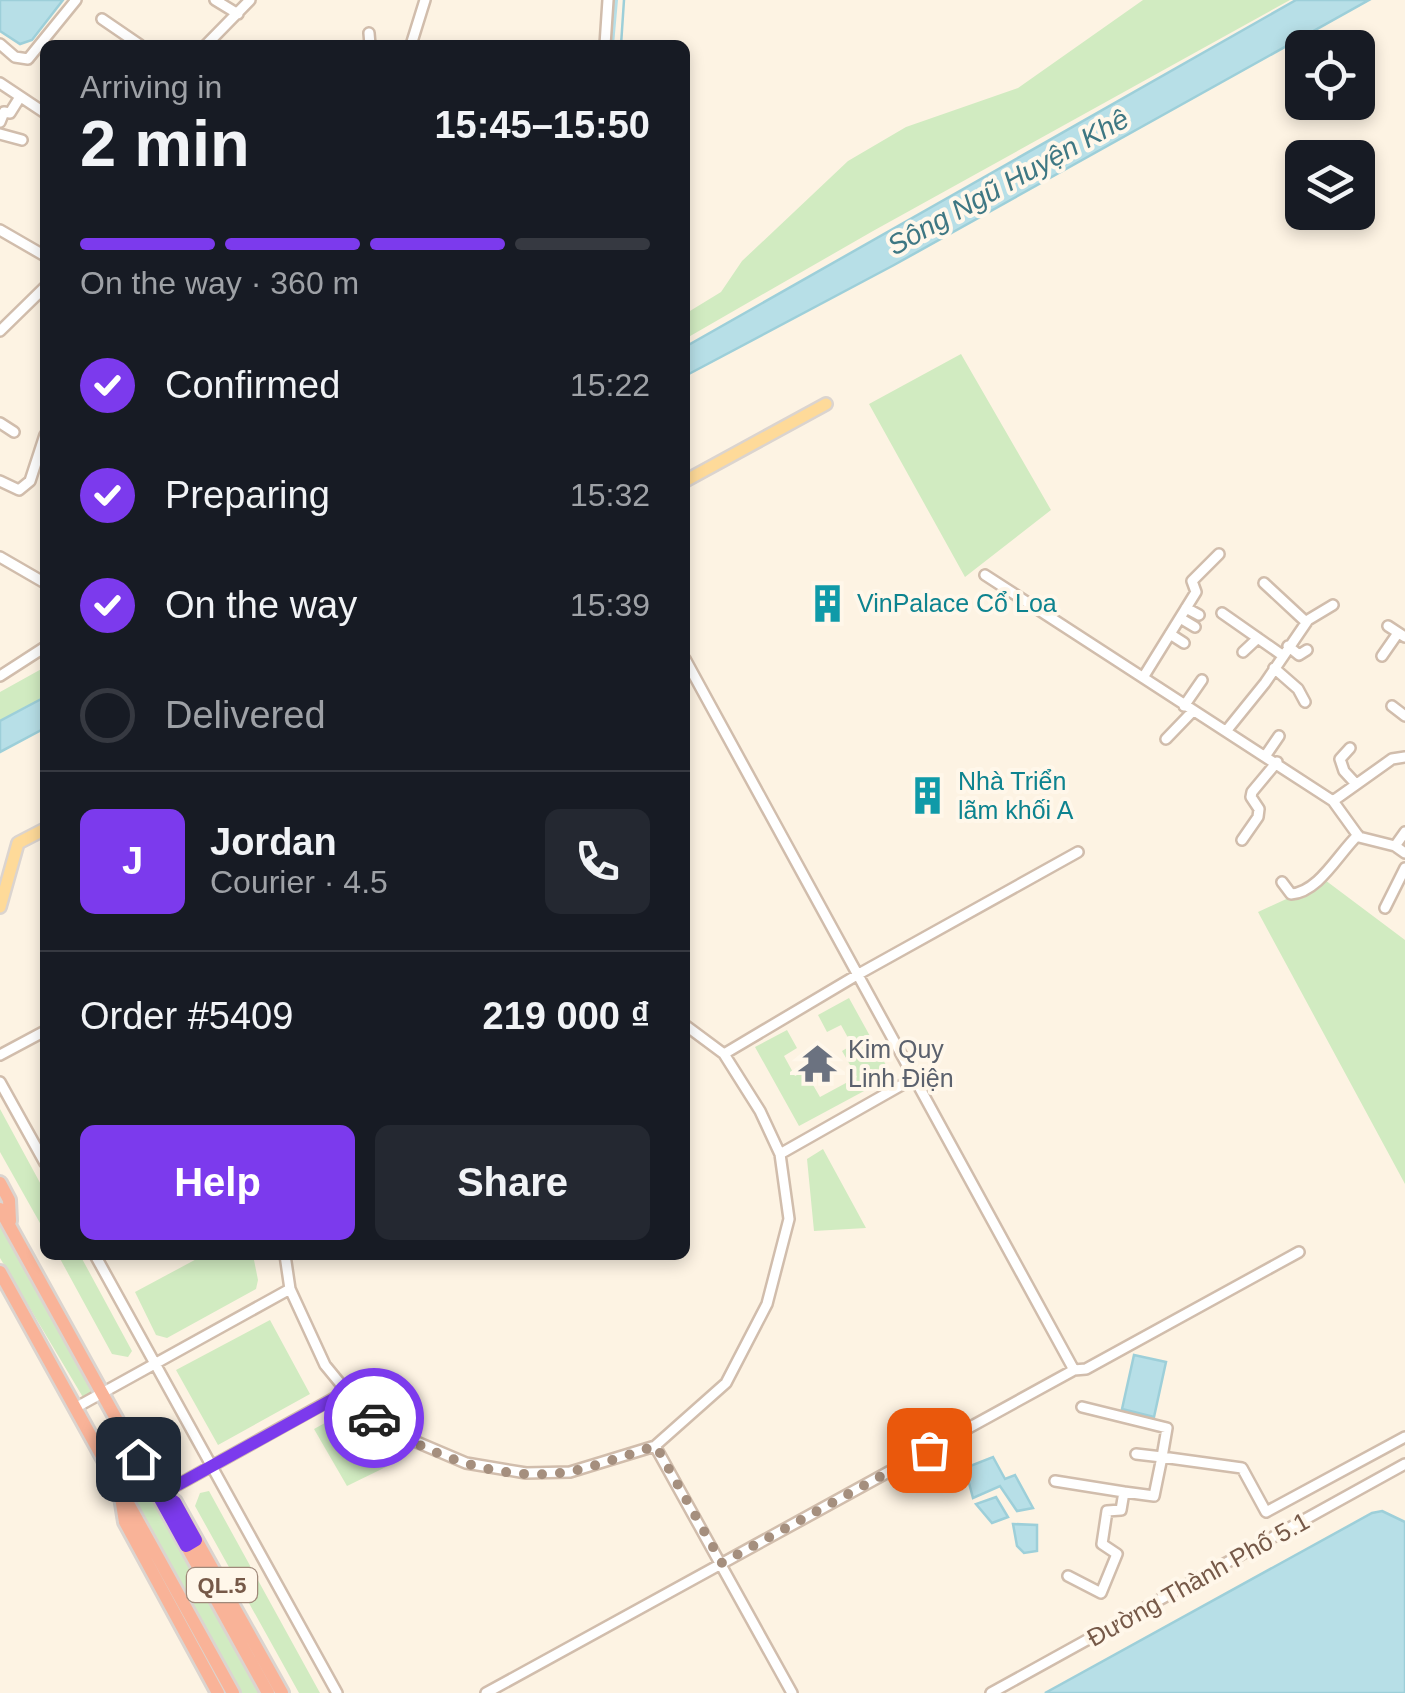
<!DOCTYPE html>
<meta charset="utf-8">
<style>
:root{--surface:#171b24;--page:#242831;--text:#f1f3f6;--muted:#9ea1a6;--line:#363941;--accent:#7c3aed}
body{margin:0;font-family:Helvetica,sans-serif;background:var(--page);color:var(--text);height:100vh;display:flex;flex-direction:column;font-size:38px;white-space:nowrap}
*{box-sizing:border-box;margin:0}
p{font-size:32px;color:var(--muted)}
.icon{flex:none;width:55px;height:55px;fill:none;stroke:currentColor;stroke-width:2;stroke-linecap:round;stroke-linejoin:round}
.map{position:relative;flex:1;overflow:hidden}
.details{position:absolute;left:40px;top:40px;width:650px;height:1220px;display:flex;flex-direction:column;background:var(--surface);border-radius:15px;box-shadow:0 5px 15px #0003}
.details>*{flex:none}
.fabs{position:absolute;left:1285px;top:30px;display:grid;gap:20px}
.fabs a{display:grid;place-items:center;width:90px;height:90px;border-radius:15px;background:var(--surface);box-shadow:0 5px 15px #0003;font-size:50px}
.pin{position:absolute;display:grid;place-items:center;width:85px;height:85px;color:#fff;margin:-42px;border-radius:20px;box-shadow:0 5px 15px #0006}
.courier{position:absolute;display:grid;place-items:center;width:100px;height:100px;margin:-50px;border:8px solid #7c3aed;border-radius:50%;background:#fff;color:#222;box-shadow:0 2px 12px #0007}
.overview em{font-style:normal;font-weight:700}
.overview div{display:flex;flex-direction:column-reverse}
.overview{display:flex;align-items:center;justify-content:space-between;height:170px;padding:0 40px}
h1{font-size:65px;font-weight:700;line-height:75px}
.bar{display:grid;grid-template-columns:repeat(4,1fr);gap:15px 10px;align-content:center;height:120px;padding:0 40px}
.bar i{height:12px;border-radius:8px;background:var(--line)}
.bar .active{background:var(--accent)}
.bar p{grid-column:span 4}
.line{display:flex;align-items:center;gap:25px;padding:0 40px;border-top:2px solid var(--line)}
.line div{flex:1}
.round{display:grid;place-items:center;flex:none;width:105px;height:105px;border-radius:15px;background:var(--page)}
ol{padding:0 40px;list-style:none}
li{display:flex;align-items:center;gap:30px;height:110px}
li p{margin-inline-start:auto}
li .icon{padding:10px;border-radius:50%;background:var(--accent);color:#fff;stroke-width:4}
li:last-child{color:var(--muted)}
li i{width:55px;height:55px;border:5px solid var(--line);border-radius:50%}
.button{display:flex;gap:20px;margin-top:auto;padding:20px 40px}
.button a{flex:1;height:115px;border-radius:15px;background:var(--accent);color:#fff;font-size:40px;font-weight:700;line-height:115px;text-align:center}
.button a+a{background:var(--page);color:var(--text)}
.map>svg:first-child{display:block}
.green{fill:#d1ebc1}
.water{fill:#b7dfe7;stroke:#9dcfd9;stroke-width:2.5}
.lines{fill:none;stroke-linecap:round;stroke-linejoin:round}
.stream{stroke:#9dcfd9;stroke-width:2.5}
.canal{stroke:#b7dfe7;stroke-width:8}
.minor-casing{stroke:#d1bdac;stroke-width:14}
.major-casing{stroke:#dbd4cf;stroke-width:16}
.highway-casing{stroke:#dbd4cf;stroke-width:18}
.minor{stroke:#fff;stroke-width:9}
.major{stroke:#feda99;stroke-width:11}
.highway{stroke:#f9b398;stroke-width:12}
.done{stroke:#a58f7e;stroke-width:10;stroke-dasharray:0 18}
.route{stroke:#7c3aed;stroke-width:12}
.labels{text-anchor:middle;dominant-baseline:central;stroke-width:8;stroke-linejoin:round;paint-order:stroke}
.shield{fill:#fff7ea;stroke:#9f8879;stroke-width:2.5}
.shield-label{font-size:22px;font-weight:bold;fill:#765948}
.culture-label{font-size:25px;fill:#0d838f;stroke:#fff7ea;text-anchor:start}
.worship-label{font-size:25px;fill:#5b616d;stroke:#fff7ea;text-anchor:start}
.street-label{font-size:25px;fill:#765948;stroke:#fff7ea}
.water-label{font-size:28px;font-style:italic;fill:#3e7783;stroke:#fff7ea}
</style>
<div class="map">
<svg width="1405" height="1693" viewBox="0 0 1405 1693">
<rect width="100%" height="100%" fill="#fdf3e3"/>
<path class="green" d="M1143,0H1290L873,231L685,339V314L721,292L742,261L848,161L906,127L1018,88Z
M961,354L1051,510L965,577L869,404Z
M45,667V697L0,721V692Z
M1321,877L1405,940V1184L1258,912L1295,895Z
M849,998L892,1076L799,1126L755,1047L787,1030L797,1048L784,1056L795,1076L805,1071L820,1097L857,1077L842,1051L852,1045L841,1025L827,1032L818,1015Z
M0,1109L45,1192V1232L0,1152Z
M823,1149L866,1228L814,1231L807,1159Z
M0,1219L91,1390L92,1394L84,1399L0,1258Z
M58,1255H80L132,1351L128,1357L112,1354Z
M204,1255H253L258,1280L256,1289L167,1338L156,1335L135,1292Z
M270,1320L310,1394L218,1445L176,1370Z
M332,1419L358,1443L392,1464L347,1486L314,1429Z
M104,1428L113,1430L262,1693H240L101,1437Z
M209,1491L320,1693H299L195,1506L200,1493Z"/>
<path class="water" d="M0,0H63L32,40L20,44L0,31Z
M1296,0H1369L894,265L685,376V347Z
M45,697V728L0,752V721Z
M1134,1355L1166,1362L1154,1417L1122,1409Z
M993,1457L1005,1479L1015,1475L1033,1508L1017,1511L1000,1486L973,1498L965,1468Z
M996,1497L1008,1517L992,1523L976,1504Z
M1382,1511L1405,1522V1693H1045L1372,1513Z
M1013,1524L1037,1525V1551L1024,1553L1017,1546Z"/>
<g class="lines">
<path class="stream" d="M621,45L624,0"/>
<path class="canal" d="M610,45L614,0"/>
<defs>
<path id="minor" d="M215,0L238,14
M102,19L140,45
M369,33L370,45
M0,44L15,57L28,59L76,0
M206,45L250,0
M411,45L425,0
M605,45L608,0
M0,83L45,113
M0,122L4,112L10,113L20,97
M0,134L22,140
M0,230L45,256
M0,331L45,287
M0,423L14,432
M0,481L19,490L30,481L45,435
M0,557L45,583
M985,575L1333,801L1359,837L1395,846L1405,853
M1264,583L1306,622
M1186,608L1199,615
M1222,613L1282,655
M1180,618L1195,627
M1388,626L1405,637
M1170,634L1184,643
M1288,646L1299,655L1307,650
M1243,652L1258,638
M1382,656L1398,633
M685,659L1074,1370
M1274,668L1298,689L1305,702
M0,676L45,647
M1144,676L1196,592L1192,581L1219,554
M1184,706L1202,680
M1392,706L1405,716
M1227,730L1265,683L1308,620L1333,605
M1166,739L1193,711
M1350,748L1340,759L1344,771L1356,784
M1266,755L1279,736
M1333,801L1392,759L1405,757
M1242,840L1258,817L1259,809L1251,797L1252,792L1277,762
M1395,846L1405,832
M1282,882L1291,894C1319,892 1338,854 1358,835
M1385,908L1405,868
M724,1054L857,975L1078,852
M0,1055L45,1031
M0,1082L45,1163
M780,1154L914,1078
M95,1255L337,1693
M285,1255L290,1289L325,1365L362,1410L393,1432L466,1463L526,1473L570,1472L655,1446L726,1383L767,1304L789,1219L780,1154L760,1111L724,1054L685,1025
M1082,1407L1167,1428L1162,1457L1136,1454
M75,1408L290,1289
M655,1446L792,1693
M1055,1481L1124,1492
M163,1493L345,1392
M1068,1576L1101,1593L1117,1554L1102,1544L1107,1511L1121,1510L1124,1492L1154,1496L1162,1457L1242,1468L1266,1512L1405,1437
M486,1693L1074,1370L1086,1369L1299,1252
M991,1693L1405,1464"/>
<path id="major" d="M685,481L826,404
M0,907L18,843L45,829"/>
<path id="highway" d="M0,1183L9,1200L10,1221
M0,1209L268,1693
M0,1272L233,1693
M158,1489L175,1502L282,1693
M121,1497L125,1522L218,1693"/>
</defs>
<use href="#minor" class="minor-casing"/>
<use href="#major" class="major-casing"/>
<use href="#highway" class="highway-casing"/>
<use href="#minor" class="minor"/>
<use href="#major" class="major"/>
<use href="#highway" class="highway"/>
</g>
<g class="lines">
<path class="done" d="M374,1418C429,1457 505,1484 573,1471C601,1465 629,1454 656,1446L722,1563L929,1450"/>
<path class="route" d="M138,1459L186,1546L196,1540L175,1502L163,1493L346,1392L374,1418"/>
</g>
<defs>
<symbol id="building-bare" viewBox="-9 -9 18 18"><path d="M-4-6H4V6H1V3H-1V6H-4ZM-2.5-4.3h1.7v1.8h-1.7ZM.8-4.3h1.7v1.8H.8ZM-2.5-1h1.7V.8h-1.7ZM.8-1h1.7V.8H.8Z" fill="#0f9aa8" stroke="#fff7ea" stroke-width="2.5" paint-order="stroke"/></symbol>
<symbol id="temple-bare" viewBox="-9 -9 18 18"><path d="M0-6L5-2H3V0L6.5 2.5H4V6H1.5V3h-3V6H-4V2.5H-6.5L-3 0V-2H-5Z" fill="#6b7280" stroke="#fff7ea" stroke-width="2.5" paint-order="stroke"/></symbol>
</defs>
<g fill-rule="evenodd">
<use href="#building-bare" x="800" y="576" width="55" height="55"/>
<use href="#building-bare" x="900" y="768" width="55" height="55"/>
<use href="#temple-bare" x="790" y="1036" width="55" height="55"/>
</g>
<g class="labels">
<rect class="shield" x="187" y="1568" width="70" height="34" rx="8"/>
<g class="shield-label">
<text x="222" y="1585">QL.5</text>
</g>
<g class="culture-label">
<text x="857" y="603">VinPalace Cổ Loa</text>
<text x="958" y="781">Nhà Triển<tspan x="958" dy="29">lãm khối A</tspan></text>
</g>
<g class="worship-label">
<text x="848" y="1049">Kim Quy<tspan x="848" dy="29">Linh Điện</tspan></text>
</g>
<g class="street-label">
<text transform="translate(1198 1579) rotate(-29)">Đường Thành Phố 5.1</text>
</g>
<g class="water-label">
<text transform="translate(1008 182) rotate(-29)">Sông Ngũ Huyện Khê</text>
</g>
</g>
</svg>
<div class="fabs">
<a><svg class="icon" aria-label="locate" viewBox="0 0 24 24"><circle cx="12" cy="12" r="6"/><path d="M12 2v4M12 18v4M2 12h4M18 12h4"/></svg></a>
<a><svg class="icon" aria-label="layers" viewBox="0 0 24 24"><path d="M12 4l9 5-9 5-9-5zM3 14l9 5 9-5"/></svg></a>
</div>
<div class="pin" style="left:929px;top:1450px;background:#ea580c"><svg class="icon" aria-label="bag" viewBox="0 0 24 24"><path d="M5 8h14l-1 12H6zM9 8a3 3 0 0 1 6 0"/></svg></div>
<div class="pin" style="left:138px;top:1459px;background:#1f2937"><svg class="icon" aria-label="home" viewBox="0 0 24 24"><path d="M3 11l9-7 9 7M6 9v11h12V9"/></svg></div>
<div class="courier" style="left:374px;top:1418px"><svg class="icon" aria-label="car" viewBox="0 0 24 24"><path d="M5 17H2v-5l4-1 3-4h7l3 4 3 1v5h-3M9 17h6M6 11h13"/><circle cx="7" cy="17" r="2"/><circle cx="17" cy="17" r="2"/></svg></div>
<section class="details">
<div class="overview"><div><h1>2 min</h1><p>Arriving in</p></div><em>15:45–15:50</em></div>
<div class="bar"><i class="active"></i><i class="active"></i><i class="active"></i><i></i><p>On the way · 360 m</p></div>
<ol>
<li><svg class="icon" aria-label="check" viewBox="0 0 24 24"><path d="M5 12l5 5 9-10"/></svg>Confirmed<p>15:22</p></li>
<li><svg class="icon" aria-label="check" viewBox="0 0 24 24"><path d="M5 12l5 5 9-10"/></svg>Preparing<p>15:32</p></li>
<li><svg class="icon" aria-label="check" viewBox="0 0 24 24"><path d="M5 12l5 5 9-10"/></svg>On the way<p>15:39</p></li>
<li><i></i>Delivered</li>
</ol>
<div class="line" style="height:180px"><b class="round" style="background:var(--accent);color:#fff">J</b><div><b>Jordan</b><p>Courier · 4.5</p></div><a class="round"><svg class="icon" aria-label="phone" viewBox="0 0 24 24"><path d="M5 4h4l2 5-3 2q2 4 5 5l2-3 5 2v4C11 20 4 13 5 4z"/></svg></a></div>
<div class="line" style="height:130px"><div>Order #5409</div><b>219 000 ₫</b></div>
<div class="button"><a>Help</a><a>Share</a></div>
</section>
</div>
